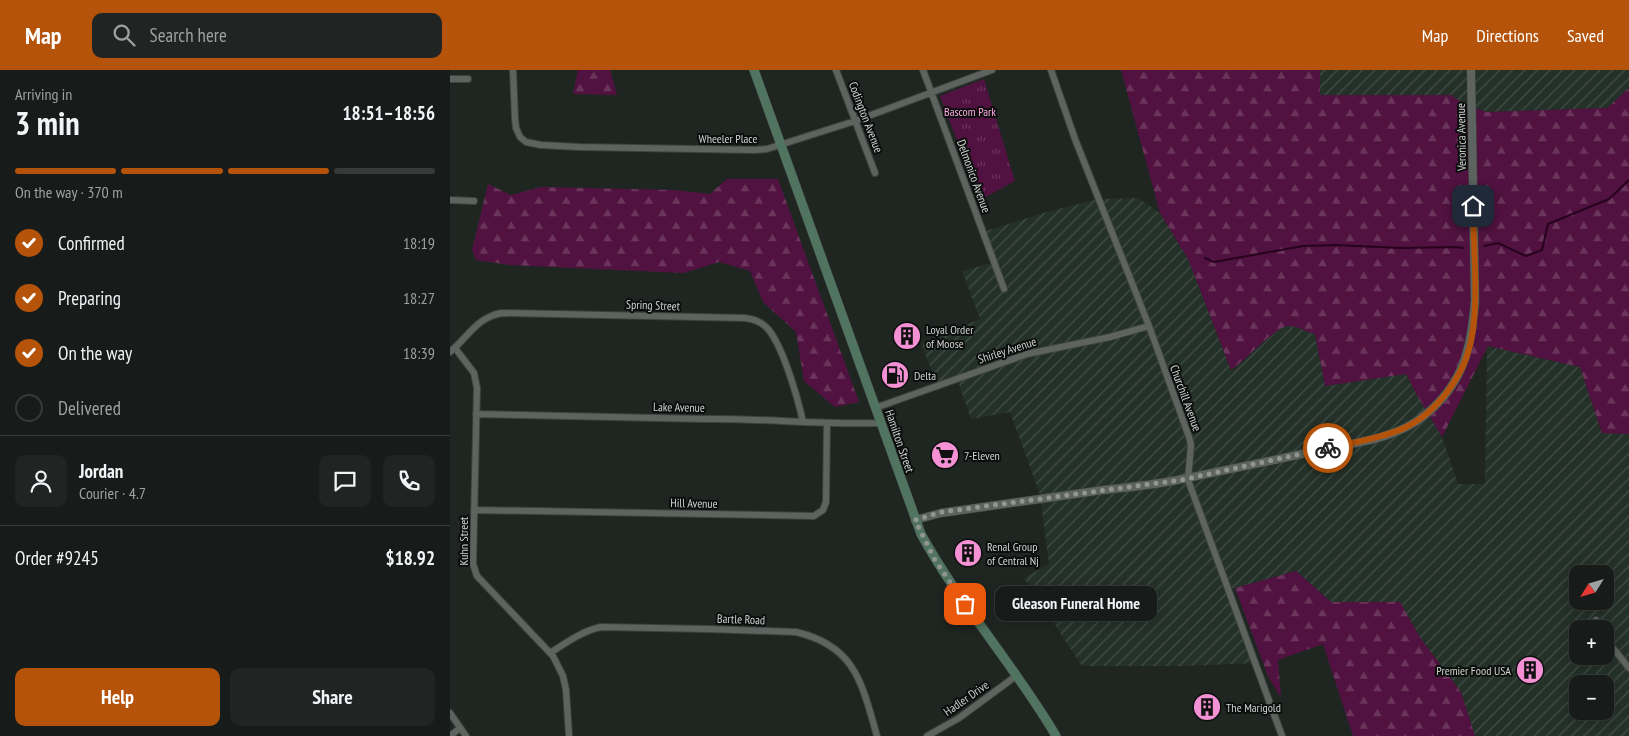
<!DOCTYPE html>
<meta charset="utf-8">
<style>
:root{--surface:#171c1a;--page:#202523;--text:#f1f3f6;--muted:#9ea1a2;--line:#363a39;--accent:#b45309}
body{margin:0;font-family:"PT Sans Narrow",sans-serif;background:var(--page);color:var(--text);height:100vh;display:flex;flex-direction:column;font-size:19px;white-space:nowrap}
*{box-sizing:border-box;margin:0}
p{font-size:16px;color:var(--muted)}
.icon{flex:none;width:28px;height:28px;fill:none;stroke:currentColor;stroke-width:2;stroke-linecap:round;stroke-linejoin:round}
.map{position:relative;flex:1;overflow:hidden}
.sheet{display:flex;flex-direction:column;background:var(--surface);width:450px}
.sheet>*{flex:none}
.needle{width:32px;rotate:233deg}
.controls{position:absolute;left:1119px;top:495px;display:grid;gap:10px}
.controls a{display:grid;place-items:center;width:45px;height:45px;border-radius:10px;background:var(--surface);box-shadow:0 2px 12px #0003,0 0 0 1px var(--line);font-size:25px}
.pin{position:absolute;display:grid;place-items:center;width:42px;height:42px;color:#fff;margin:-21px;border-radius:10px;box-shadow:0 2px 8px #0006}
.courier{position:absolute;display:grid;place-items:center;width:50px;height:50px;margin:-25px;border:4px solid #b45309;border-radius:50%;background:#fff;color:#222;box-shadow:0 1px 6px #0007}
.bubble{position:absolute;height:35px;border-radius:10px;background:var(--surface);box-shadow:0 2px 12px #0003,0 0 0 1px var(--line);font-size:16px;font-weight:600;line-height:35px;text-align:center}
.overview em{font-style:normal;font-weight:600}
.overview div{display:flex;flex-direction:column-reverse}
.overview{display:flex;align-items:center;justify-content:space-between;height:85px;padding:0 15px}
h1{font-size:32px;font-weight:600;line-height:38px}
.bar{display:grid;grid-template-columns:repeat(4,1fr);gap:8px 5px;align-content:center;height:60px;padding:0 15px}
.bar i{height:6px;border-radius:4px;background:var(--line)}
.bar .current{background:var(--accent)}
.bar p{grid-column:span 4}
.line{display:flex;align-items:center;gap:12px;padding:0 15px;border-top:1px solid var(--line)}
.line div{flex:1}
.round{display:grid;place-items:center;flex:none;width:52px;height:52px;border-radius:10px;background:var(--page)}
ol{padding:0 15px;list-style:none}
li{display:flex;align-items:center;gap:15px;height:55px}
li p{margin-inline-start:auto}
li .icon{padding:5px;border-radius:50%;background:var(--accent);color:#fff;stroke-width:4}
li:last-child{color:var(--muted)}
li i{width:28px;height:28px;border:2px solid var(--line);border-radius:50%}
.cta{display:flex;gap:10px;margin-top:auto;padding:10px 15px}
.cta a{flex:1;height:58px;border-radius:10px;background:var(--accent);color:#fff;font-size:20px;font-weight:600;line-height:58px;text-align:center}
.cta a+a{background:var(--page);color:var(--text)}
header{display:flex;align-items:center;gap:30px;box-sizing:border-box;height:70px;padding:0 25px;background:var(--accent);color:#fff}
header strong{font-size:24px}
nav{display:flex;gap:28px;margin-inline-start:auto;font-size:18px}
.search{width:350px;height:45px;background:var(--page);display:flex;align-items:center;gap:12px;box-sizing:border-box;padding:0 18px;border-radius:10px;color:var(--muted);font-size:19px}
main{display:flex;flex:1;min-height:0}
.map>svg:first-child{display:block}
.industrial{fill:url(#industrial-furrows);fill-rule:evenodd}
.forest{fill:url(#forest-firs)}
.park{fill:url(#park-tufts)}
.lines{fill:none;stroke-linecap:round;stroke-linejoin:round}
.stream{stroke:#27031e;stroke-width:2}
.minor-casing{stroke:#3c423e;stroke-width:8}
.tertiary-casing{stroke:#3c423e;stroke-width:9}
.secondary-casing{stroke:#3c423e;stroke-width:10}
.minor{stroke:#5d645f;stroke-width:6}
.tertiary{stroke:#5d645f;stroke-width:8}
.secondary{stroke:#517461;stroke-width:9}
.done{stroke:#919693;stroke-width:5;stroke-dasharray:0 9}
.route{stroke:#b45309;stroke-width:6}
.labels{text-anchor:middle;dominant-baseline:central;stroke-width:4;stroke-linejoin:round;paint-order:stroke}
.park-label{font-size:12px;fill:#fea9e1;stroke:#0b0e0c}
.street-label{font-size:12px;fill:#cfd3d0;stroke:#0b0e0c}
.poi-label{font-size:12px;fill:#cfd3d0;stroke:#0b0e0c;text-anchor:start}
</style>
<header>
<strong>Map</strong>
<div class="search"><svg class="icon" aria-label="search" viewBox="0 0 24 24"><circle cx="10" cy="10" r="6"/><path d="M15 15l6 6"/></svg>Search here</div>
<nav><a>Map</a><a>Directions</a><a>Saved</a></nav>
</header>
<main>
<section class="sheet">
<div class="overview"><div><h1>3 min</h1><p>Arriving in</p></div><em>18:51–18:56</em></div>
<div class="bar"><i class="current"></i><i class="current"></i><i class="current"></i><i></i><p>On the way · 370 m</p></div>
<ol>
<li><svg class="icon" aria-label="check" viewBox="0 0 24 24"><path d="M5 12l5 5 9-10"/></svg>Confirmed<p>18:19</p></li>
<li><svg class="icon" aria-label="check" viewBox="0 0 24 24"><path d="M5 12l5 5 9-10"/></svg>Preparing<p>18:27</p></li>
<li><svg class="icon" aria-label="check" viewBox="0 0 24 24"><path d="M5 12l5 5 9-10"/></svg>On the way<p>18:39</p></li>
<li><i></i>Delivered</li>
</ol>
<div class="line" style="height:90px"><a class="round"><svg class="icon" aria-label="person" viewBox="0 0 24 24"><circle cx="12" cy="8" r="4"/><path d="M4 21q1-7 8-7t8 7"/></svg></a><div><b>Jordan</b><p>Courier · 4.7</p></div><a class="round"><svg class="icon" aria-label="chat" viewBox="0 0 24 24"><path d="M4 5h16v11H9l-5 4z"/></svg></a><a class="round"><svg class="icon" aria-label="phone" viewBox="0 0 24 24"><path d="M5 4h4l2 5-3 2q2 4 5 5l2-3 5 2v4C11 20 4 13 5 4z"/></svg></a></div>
<div class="line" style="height:65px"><div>Order #9245</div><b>$18.92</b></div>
<div class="cta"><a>Help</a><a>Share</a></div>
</section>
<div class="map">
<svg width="1179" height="666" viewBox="0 0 1179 666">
<defs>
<pattern id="industrial-furrows" width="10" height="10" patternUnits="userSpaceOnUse" patternTransform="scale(1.25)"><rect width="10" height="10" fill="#243129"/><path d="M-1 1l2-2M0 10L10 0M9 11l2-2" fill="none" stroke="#434e47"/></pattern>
<pattern id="forest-firs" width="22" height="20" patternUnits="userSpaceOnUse" patternTransform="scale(1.25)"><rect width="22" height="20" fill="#521241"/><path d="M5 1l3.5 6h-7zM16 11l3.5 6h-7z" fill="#6a345b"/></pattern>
<pattern id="park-tufts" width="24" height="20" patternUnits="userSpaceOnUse" patternTransform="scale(1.25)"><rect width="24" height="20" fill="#521241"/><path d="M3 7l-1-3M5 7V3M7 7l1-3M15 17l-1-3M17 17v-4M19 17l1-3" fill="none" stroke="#6a345b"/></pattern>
</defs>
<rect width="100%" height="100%" fill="#1f2622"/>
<path class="industrial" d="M870,0H1179V18L1157,38L1036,42L1012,33L1001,25H870Z
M688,128L710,143L738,189L781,300L793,292L829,259L840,255L865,264L875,316L956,304L968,327L992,367L1008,414H1035L1037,276L1130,297L1152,363L1179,364V666H1025L1011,622L971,569L950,532H881L846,501L779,520L806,593L734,596H632L574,508L599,494L590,425L560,342L521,349L506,306L486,313L471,273L530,249L512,201L545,192L532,162L600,141L649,129ZM1128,504H1155V531H1128ZM1128,559H1155V586H1128ZM1128,614H1155V641H1128Z"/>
<path class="forest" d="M128,0H160L167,25L123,24Z
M671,0H870V25H1001L1012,33L1036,42L1157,38L1179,18V364L1152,363L1130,297L1038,276L992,367L968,327L956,304L875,316L865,264C857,262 846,255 838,256C824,258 796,290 781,300L738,189L710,143Z
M277,109H328L409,332L385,337L354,311L346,262L313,232L300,201L269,192L234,203L59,195L26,190L22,180L38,114L61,125L91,117L224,120L260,124Z
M846,501L881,532H950L971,569L1011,622L1025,666H903L873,574L828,590L831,628L818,606L785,518Z"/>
<path class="park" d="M534,9L565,111L530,130L490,26Z"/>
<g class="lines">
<path class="stream" d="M1034,176L1048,173L1076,186L1092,180L1098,154L1159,129L1179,110
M755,188L764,192L853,176L886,175L950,178L1007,177L1013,178"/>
<defs>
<path id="minor" d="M63,0L65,49L66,58L70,67L76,72L91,75L129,77L304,80L317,79L405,51L542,0
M386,0L425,103
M473,0L554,219
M601,0L625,69L699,256L739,367L741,375L738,410L832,666
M0,9H18
M0,130L24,131
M5,278L24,303L27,318L23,494L27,506L103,586L113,606L116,620L119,666
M0,282C18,267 27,247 52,243L295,248C303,249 310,251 316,257C332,272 348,329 353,352
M425,338L577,284L660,267L699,256
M26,344L254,349C313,348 372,355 430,353
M24,440L364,446L373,440L376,432L377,353
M1146,550L1148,559
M1155,568L1179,598
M100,583C116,573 132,561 151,557L258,559L346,562C406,576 412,614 427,666
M0,643L16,666
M0,666L10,658
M477,666L509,648L566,606"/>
<path id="tertiary" d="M465,450L491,443C545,435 599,428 653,420C679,417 706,415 732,409C776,400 821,391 865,381C902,373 945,370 975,345C1014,313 1021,278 1025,231L1021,0"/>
<path id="secondary" d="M304,0L471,464C510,535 565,596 606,666"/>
</defs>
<use href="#minor" class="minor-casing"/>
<use href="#tertiary" class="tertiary-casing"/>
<use href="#secondary" class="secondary-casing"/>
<use href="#minor" class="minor"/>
<use href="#tertiary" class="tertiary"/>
<use href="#secondary" class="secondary"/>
</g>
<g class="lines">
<path class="done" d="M515,534L485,490L465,450L492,442L731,410L878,378"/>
<path class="route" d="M878,378C902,373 928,369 952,359C970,351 986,337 998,321C1005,311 1011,302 1015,291C1032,250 1023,181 1023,136"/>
</g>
<defs>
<symbol id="building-disc" viewBox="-11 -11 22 22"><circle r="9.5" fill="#f491d4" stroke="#0b0e0c"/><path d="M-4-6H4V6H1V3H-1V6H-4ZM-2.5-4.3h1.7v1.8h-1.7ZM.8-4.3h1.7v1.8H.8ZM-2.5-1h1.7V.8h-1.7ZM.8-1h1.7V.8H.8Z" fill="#111"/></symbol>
<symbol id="fuel-disc" viewBox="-11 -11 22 22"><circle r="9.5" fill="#f491d4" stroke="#0b0e0c"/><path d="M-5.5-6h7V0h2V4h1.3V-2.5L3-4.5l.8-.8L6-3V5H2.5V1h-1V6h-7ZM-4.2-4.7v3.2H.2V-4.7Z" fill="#111"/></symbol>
<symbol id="supermarket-disc" viewBox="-11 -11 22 22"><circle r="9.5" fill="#f491d4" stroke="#0b0e0c"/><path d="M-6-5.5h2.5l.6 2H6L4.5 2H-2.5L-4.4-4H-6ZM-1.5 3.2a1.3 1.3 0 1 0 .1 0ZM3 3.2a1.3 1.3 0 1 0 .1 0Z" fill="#111"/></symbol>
</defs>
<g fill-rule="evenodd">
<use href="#building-disc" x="441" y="250" width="32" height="32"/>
<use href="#fuel-disc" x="429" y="289" width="32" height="32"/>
<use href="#supermarket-disc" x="479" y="369" width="32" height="32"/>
<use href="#building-disc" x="502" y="467" width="32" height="32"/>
<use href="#building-disc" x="1064" y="584" width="32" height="32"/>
<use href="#building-disc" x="741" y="621" width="32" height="32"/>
</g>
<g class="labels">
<g class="park-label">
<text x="520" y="41">Bascom Park</text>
</g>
<g class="street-label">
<text transform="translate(416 47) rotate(69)">Codington Avenue</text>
<text transform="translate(1011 67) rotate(-91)">Veronica Avenue</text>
<text x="278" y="68">Wheeler Place</text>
<text transform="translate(524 106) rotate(70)">Delmonico Avenue</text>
<text transform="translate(203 235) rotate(2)">Spring Street</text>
<text transform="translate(557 280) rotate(-18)">Shirley Avenue</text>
<text transform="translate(736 328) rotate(70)">Churchill Avenue</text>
<text transform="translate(229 337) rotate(1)">Lake Avenue</text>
<text transform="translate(450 371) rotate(71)">Hamilton Street</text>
<text transform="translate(244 433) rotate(1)">Hill Avenue</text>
<text transform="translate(13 471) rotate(-90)">Kuhn Street</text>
<text transform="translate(291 549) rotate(2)">Bartle Road</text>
<text transform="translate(516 628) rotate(-35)">Hadler Drive</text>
</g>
<g class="poi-label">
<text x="476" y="259">Loyal Order<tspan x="476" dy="14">of Moose</tspan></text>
<text x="464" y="305">Delta</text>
<text x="514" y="385">7-Eleven</text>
<text x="537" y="476">Renal Group<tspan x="537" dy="14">of Central Nj</tspan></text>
<text x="1061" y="600" text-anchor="end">Premier Food USA</text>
<text x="776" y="637">The Marigold</text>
</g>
</g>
</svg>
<div class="controls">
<a><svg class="needle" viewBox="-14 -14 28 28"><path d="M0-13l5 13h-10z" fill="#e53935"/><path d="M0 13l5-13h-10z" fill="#9ea1a2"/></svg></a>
<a>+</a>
<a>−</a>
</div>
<div class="pin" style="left:515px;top:534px;background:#ea580c"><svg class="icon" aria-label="bag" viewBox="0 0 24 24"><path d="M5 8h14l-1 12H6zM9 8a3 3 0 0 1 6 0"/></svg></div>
<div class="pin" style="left:1023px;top:136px;background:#1f2937"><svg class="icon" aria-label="home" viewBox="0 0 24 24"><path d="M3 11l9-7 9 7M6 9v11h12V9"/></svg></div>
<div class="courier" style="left:878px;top:378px"><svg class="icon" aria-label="bike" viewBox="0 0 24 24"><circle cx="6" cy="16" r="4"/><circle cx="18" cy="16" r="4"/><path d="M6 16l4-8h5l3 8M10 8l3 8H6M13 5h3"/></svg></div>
<div class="bubble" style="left:545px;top:516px;width:162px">Gleason Funeral Home</div>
</div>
</main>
